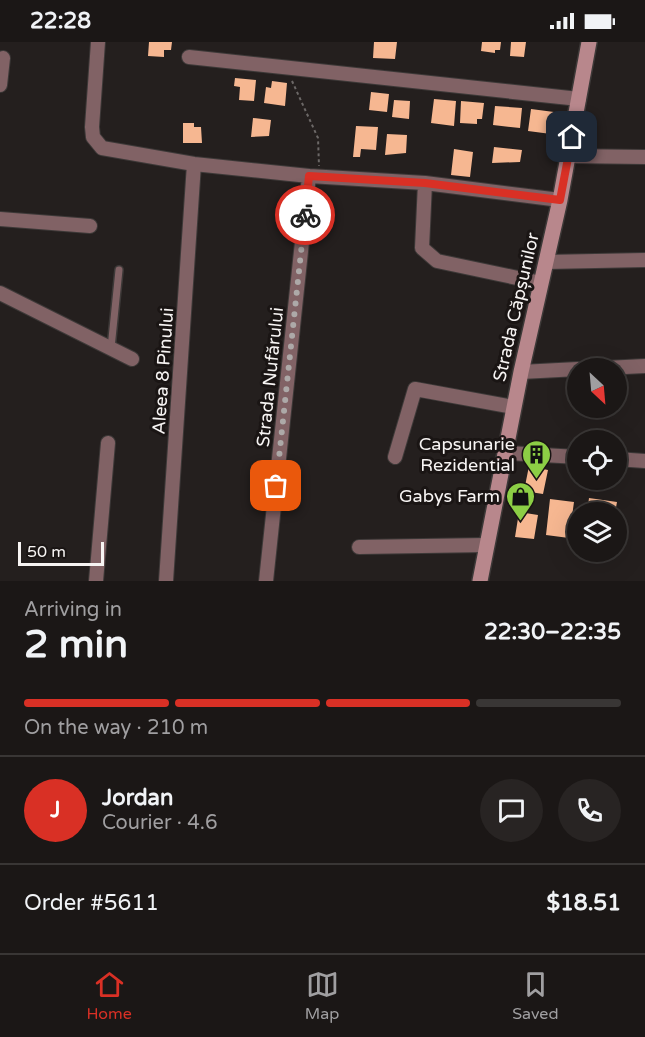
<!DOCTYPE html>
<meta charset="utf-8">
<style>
:root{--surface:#1b1716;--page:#282423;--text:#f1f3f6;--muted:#a09fa1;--line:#393635;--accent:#d93025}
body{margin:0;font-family:"Varela Round",sans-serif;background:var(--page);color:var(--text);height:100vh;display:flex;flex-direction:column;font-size:22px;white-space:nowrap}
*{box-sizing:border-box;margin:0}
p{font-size:20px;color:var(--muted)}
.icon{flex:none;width:33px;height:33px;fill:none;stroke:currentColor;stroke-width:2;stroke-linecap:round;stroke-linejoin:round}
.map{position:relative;height:539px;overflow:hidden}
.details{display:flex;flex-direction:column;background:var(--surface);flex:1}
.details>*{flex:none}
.needle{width:39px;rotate:154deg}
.tools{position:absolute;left:567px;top:316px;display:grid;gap:12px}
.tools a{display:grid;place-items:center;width:60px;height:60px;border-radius:50%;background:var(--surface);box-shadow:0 6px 24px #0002,0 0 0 2px var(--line);font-size:30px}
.scale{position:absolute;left:18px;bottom:15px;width:86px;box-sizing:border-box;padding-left:6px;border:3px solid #f7f4f3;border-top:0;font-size:16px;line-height:21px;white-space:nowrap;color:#f7f4f3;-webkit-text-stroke:4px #1a1514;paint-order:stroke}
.pin{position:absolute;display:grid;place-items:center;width:51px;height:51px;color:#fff;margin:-26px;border-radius:12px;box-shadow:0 3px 9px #0006}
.courier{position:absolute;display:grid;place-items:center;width:60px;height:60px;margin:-30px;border:4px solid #d93025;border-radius:50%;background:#fff;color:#222;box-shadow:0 2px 8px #0007}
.summary em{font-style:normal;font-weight:700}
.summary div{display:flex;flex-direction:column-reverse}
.summary{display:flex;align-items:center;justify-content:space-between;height:102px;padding:0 24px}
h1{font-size:39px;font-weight:700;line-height:45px}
.bar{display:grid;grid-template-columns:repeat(4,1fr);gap:9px 6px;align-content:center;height:72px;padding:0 24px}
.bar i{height:8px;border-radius:4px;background:var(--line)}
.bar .selected{background:var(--accent)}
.bar p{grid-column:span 4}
.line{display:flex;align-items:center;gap:15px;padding:0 24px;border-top:2px solid var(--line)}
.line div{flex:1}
.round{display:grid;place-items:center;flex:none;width:63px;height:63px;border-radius:32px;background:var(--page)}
.status{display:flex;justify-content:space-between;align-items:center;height:42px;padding:0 30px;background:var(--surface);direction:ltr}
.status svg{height:16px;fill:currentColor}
.tab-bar{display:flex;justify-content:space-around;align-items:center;height:84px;border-top:2px solid var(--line);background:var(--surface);font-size:16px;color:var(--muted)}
.tab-bar a{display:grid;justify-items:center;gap:3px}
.tab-bar .selected{color:var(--accent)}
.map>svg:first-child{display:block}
.building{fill:#f6b791}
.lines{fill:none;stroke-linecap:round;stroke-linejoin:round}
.lane-casing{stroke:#3d3938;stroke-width:10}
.street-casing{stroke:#3d3938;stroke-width:16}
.secondary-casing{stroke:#3d3938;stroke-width:18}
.path{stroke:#6c6867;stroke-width:2;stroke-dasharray:3 3;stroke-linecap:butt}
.lane{stroke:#816265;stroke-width:7}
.street{stroke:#816265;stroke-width:14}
.secondary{stroke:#b8878c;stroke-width:15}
.done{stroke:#ada9a8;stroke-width:6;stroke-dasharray:0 10.8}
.route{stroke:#d93025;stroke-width:8}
.labels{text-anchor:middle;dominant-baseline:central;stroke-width:6;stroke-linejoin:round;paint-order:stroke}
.street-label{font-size:18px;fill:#f7f4f3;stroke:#1a1514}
.poi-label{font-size:18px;fill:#f7f4f3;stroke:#1a1514;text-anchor:end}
</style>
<div class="status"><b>22:28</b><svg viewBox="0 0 49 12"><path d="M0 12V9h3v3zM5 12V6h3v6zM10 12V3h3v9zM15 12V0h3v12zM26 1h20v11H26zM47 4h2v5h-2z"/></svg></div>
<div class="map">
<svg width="645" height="539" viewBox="0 0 645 539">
<rect width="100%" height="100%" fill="#241f1e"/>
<path class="building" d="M149,0H172L171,8H164V15L148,14Z
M374,0H397L395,17L373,16Z
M482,0H501L500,8H495V11L481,9Z
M511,0H526L524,15L510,14Z
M235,36L256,38L254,59L239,58L240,45L234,44Z
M272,39L287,41L285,64L264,61L266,45L271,46Z
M371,50L389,52L387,70L369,68Z
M434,57L456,59L454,84L431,81Z
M394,58L410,59L409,77L392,75Z
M461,59L484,61L482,77H477V82L460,81Z
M495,64L522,66L520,86L493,83Z
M531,67L554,70L551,92L528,89Z
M253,76L271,78L269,94L251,95Z
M183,81H194V85H201L202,101H183Z
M356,84L378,85L376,108L361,107L360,115H353Z
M387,92L407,93L406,111L385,113Z
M494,105L522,108L520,120L492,121Z
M454,107L473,110L470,135L451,133Z
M529,424L548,428L543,452L524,449Z
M589,456L617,460L615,471H587Z
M550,457L574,460L569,496L546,493Z
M519,470L538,473L534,497L515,495Z"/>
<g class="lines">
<defs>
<path id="lane" d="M111,306L119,228"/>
<path id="street" d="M98,0L92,85L93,95L102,106L194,122L309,134L425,141L560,158
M189,15L579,57
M0,43L3,16
M568,114L645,115
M425,141L422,206L437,219L541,241
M0,177L90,184
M546,220L645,218
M0,251L132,317
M585,327L645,324
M521,330L578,327
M506,411L578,415
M395,415L415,347L514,365
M616,417L645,419
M359,505L486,503
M96,539L108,401
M166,539L194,122
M266,539L309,134"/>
<path id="secondary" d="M480,539L521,330L560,158L589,0"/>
</defs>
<use href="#lane" class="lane-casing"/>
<use href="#street" class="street-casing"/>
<use href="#secondary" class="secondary-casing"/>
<path class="path" d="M292,39L318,96L319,124"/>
<use href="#lane" class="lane"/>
<use href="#street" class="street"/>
<use href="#secondary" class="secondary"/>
</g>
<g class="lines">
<path class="done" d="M276,444L305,173"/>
<path class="route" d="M305,173L309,134L425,141L560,158L572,95"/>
</g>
<defs>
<symbol id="building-pin" viewBox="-11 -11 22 30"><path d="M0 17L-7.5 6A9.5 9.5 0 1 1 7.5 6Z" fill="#8cce45" stroke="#1a1514"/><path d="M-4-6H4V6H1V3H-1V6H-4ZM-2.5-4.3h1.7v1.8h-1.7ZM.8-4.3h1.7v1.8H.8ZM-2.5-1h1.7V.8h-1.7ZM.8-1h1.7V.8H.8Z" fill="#111"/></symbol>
<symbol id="shop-pin" viewBox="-11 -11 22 30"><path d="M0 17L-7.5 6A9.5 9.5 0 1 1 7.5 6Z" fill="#8cce45" stroke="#1a1514"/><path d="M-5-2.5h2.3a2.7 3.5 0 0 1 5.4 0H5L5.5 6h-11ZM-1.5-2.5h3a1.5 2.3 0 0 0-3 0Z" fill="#111"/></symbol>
</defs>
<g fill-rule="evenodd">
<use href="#building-pin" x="520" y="396" width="33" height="45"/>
<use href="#shop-pin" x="504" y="438" width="33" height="45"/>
</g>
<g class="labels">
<g class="street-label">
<text transform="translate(516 265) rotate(-77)">Strada Căpșunilor</text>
<text transform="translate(163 329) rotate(-86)">Aleea 8 Pinului</text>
<text transform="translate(270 335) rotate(-84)">Strada Nufărului</text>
</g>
<g class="poi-label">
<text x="515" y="402">Capsunarie<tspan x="515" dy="21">Rezidential</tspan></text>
<text x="500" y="454">Gabys Farm</text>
</g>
</g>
</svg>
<div class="tools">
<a><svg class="needle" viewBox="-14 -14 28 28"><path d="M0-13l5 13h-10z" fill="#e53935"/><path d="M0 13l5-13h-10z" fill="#a09fa1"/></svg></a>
<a><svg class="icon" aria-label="locate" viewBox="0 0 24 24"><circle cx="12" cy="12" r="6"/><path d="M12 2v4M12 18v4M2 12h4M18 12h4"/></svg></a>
<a><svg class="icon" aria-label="layers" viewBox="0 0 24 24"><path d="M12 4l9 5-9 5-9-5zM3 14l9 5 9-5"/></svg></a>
</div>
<div class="scale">50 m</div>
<div class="pin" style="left:276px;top:444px;background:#ea580c"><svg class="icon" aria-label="bag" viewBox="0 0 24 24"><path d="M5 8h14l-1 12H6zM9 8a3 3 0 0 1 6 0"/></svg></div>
<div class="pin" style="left:572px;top:95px;background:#1f2937"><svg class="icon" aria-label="home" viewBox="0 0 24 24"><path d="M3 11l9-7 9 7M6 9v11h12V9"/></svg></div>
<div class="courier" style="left:305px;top:173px"><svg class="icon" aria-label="bike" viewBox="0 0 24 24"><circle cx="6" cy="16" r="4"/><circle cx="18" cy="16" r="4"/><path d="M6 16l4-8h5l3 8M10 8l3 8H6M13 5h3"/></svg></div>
</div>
<section class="details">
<div class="summary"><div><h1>2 min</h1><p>Arriving in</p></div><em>22:30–22:35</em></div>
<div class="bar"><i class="selected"></i><i class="selected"></i><i class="selected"></i><i></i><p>On the way · 210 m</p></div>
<div class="line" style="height:108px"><b class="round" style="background:var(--accent);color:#fff">J</b><div><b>Jordan</b><p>Courier · 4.6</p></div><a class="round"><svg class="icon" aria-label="chat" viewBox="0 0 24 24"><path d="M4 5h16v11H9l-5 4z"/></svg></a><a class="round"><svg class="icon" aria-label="phone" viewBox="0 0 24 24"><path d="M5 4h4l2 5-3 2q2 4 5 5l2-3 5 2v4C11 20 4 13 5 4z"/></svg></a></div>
<div class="line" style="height:78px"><div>Order #5611</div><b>$18.51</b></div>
</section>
<nav class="tab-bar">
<a class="selected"><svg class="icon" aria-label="home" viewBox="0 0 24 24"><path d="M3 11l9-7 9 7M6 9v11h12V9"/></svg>Home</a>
<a><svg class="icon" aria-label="map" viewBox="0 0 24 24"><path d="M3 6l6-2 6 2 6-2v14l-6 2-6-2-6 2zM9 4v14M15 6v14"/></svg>Map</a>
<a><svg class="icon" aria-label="saved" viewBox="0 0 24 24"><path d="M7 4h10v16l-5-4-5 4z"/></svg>Saved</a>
</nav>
